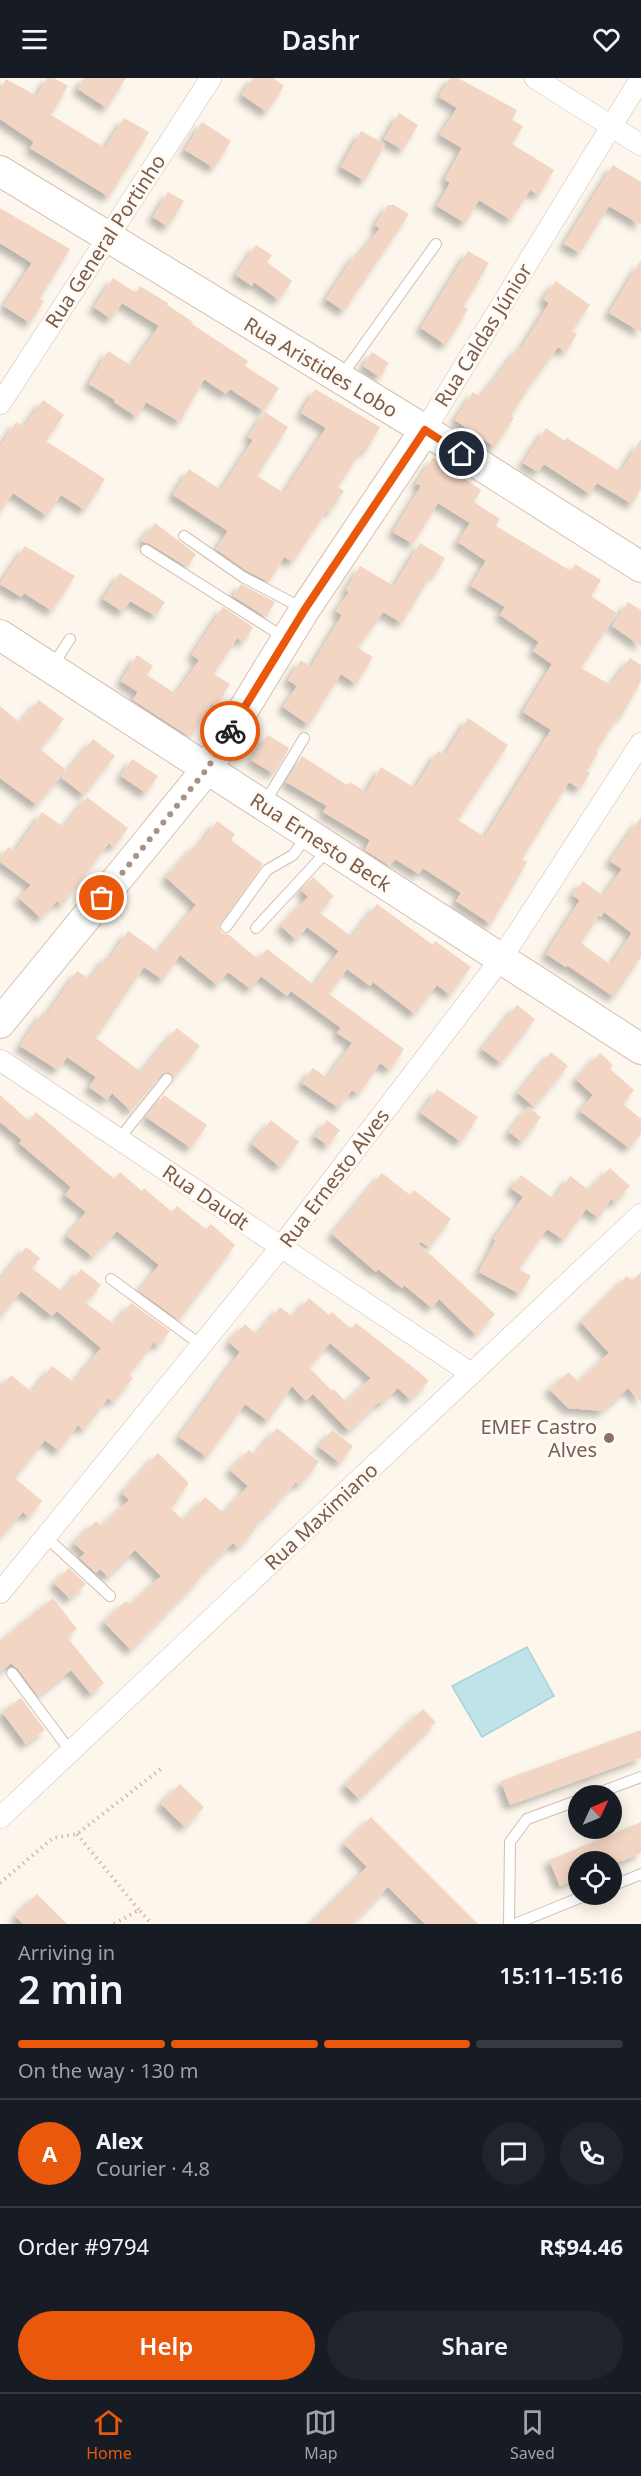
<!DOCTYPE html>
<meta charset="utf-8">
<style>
:root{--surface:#171b24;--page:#20242c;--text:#f1f3f6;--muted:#9ea1a6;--line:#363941;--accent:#ea580c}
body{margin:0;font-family:"Noto Sans",sans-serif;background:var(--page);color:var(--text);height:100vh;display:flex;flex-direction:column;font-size:22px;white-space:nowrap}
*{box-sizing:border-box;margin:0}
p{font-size:20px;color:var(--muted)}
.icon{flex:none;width:33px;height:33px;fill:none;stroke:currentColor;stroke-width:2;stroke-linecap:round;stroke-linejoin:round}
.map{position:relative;height:1846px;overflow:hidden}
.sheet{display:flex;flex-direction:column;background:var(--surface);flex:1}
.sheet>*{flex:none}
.needle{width:39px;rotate:46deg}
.tools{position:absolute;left:568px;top:1707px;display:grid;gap:12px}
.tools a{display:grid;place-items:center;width:54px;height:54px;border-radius:50%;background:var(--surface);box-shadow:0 3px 15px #0003;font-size:30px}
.pin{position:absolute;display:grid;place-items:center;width:51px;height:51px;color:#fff;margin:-26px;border:3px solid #fff;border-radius:50%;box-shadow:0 2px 6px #0007}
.courier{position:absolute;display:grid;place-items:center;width:60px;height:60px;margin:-30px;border:4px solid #ea580c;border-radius:50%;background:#fff;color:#222;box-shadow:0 2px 8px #0007}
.overview em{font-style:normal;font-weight:600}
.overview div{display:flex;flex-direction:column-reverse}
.overview{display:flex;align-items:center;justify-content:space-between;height:102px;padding:0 18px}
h1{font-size:39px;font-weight:600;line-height:45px}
.bar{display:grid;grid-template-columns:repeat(4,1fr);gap:9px 6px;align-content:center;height:72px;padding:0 18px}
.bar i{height:8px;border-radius:4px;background:var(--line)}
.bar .active{background:var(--accent)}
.bar p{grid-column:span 4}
.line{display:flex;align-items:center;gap:15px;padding:0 18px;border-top:2px solid var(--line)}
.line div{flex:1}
.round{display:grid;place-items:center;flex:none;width:63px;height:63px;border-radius:32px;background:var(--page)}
.cta{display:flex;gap:12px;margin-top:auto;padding:12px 18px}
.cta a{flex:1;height:69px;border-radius:36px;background:var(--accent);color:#fff;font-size:24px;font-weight:600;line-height:69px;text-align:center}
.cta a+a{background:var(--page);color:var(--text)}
header{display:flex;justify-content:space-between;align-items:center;height:78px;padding:0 18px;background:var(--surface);font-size:27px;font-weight:600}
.tab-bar{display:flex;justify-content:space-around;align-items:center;height:84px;border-top:2px solid var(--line);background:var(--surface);font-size:16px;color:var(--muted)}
.tab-bar a{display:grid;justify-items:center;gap:3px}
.tab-bar .active{color:var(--accent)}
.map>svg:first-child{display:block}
.water{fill:#bfe3e8;stroke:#a5d3da;stroke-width:1.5}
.building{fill:#f3d5c3;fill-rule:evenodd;filter:url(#shadow)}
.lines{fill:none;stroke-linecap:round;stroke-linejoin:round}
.lane-casing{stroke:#d1beb0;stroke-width:12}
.street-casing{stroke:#d1beb0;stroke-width:22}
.secondary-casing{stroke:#d6c0b0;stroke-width:32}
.path{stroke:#d9b8a5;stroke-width:4;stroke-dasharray:1.5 4.5;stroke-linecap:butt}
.lane{stroke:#fff;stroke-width:10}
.street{stroke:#fff;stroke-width:21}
.secondary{stroke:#fff;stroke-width:30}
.done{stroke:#a89285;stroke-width:6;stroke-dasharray:0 10.8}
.route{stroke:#ea580c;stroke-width:8}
.education-dot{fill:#8d6e63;stroke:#fffaf3;stroke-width:2}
.labels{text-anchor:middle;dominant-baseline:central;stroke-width:6;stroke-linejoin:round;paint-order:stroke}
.street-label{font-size:20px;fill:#7a5c4d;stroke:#fffaf3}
.education-label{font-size:20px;fill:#785e54;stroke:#fffaf3;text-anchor:end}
</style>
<header><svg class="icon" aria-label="menu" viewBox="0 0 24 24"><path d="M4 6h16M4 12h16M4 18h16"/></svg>Dashr<svg class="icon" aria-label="heart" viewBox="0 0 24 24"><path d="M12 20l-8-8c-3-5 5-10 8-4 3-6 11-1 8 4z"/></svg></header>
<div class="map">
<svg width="641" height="1846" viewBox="0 0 641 1846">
<defs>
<filter id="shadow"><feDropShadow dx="-5.5" dy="5.5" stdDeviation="3" flood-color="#0004"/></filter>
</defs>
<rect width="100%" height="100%" fill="#fdf6ec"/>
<path class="water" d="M527,1569L554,1618L482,1659L452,1608Z"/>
<path class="building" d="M47,0H54L68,8L51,37L105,70L124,40L149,54L109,119L30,70L34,64L0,41V12L6,1L37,18Z
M84,0H126L107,30L78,11Z
M253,0H273L284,8L267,34L242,17Z
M450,0H458L517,32L512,42L523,48L512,66L554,92L539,117L530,112L511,142L479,122L465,145L437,128L450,105L445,101L462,70L440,57L457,30L439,19Z
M399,35L418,47L403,72L384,61Z
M202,44L231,63L214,90L185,72Z
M361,53L385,66L365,103L341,89Z
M613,87L641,104V147L609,128L580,175L564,166Z
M168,114L184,123L168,149L153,139Z
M388,127H394L409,136L344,233L326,221L356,175L359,177L380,150L375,147Z
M0,130L70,171L40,220L44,223L30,245L4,228L32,185L0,165Z
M256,167L272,177L267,184L292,203L279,222L254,204L252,208L236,197Z
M468,173L489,185L464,228L468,231L446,267L421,250Z
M641,182V254L609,235Z
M113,200L136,215L140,208L168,225L167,227L193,244L192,246L248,283L245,288L279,310L264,333L230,311L226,316L204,301L180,344L146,324L137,339L114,324L115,322L89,306L108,273L132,288L159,248L122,225L111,241L94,229Z
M556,203L590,227L572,253L577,256L566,274L558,269L527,312L511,338L514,340L495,369L455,342L473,314L481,319L519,269L521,271L549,225L543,221Z
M372,274L389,285L380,299L363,288Z
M315,311L380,349L366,373L362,371L338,409L344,413L330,434L327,432L293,484L284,479L269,504L247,493L216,471L228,453L173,417L189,391L221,412L253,362L248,359L265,334L288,349L257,398L284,415L326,350L301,335Z
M43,322L64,337L46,363L105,401L85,432L61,417L47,438L13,415L0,434V369L16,344L24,349Z
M546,350L565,363L567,360L621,394L641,361V411L632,426L597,405L590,416L544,386L538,394L523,385Z
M433,380L481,412L474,424L500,441L496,448L571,493L575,486L601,502L591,518L617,535L581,590L611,607L630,580L641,587V603L621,639L619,637L596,674L598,675L587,693L590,695L580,711L569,704L522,781L527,784L491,846L456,823L461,815L423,790L419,796L395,781L390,788L365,772L370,762L323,734L327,728L286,704L302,678L347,707L350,704L366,714L381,689L415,710L438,673L445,677L468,640L508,667L458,742L485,759L551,652L523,634L552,586L533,573L539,564L500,537L505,529L471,508L486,483L458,464L470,445L438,425L413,466L393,454L421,408L416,405Z
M155,445L196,476L187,489L150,466L141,463Z
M420,465L445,480L435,497L432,495L402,545L383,534L358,570L373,579L356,606L341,596L309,647L283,629L297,608L288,602L301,582L311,589L342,537L336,533L349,514L346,512L360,488L394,508Z
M25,468L75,498L52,533L24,515L21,519L0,506Z
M120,495L165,524L156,538L130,523L123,534L103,521Z
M241,506L275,524L266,539L233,518Z
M628,524L641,532V568L612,548Z
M223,529L253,549L244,564L237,560L214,596L230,606L216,628L212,625L190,659L133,622L138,614L121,603L137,577L153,588L147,597L176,616L199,582L192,577Z
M39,622L64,641L40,671L66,692L37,727L0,700V628L20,645Z
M268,657L289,670L274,696L251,682Z
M93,661L115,678L84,717L62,700Z
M132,681L158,698L146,715L121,698Z
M87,719L128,750L114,769L109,765L62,827L57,823L41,840L19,820L31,807L0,784V780L8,769L15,773L42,734L64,749Z
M641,739V879L614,919L567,887L566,889L546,876L580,822L572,817L583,803L603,818L622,791L610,783ZM604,834L632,855L611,887L581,865L599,837L601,839Z
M217,743L235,756L231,762L263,786L219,849L221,855L228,856L258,881L267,871L314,907L339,873L307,849L296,862L281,848L308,819L301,812L313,799L334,818L319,834L352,859L377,826L433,867L435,863L471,889L450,917L437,907L415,936L373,904L370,908L347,891L329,916L404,971L390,992L380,985L359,1016L352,1012L339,1030L302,1005L313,990L327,1000L352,965L337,955L341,950L291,913L287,918L261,898L251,911L228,894L217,907L180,877L163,902L144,889L96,960L141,994L177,950L200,968L174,999L169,994L162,996L131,1033L112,1015L107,1022L89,1009L96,999L67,979L58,992L20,968L43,934L47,937L77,893L90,901L107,878L110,880L128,853L158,874L196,827L166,799L197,766L199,768Z
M517,927L535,941L501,985L482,971Z
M551,974L568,988L534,1029L518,1015Z
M600,975L613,987L610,991L634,1012L623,1026L641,1041V1056L629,1070L580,1033L593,1017L576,1001Z
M437,1011L478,1039L461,1064L421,1035Z
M0,1017L29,1043L36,1034L114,1101L120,1094L142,1113L144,1110L172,1134L177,1128L206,1151L211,1146L235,1167L179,1242L139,1213L159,1187L117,1153L93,1179L67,1158L86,1134L65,1117L71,1109L19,1065L22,1062L0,1044Z
M164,1017L207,1047L191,1070L146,1039Z
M528,1029L541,1039L522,1064L509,1054Z
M271,1042L299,1064L280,1089L252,1066Z
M327,1042L340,1052L328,1068L315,1058Z
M610,1090L630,1108L615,1125L611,1121L599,1140L586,1131L564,1162L547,1151L519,1191L531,1198L520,1216L479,1194L496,1162L494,1161L523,1119L511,1110L521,1097L554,1121L570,1098L589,1112Z
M382,1095L410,1117L414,1112L451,1141L430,1169L420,1164L419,1166L495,1236L476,1257L439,1221L432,1230L404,1207L402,1210L378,1191L376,1194L332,1156Z
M26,1169L40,1180L32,1190L63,1214L81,1191L101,1207L86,1225L114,1246L131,1225L170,1253L158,1268L154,1264L129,1297L133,1300L114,1324L108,1320L84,1352L78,1347L59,1373L45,1362L15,1400L42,1423L29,1439L23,1434L0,1460V1311L11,1297L32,1314L52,1288L74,1304L101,1270L57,1233L52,1238L21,1213L0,1240V1202Z
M641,1194V1324L628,1310L602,1333L568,1330L549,1311L569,1294L578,1304L609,1275L581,1244L627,1198L632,1203Z
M309,1220L329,1237L332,1234L351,1251L356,1245L419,1294L429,1303L410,1322L398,1310L381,1326L379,1324L349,1353L313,1316L306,1323L292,1308L268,1343L245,1326L207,1379L179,1359L240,1274L229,1264L245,1246L257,1257L280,1229L293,1239ZM330,1265L371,1300L346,1324L334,1311L332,1313L309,1289Z
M277,1350L319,1384L300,1407L296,1404L252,1452L254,1453L238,1470L233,1465L200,1497L201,1499L131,1572L104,1544L126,1523L130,1527L161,1498L135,1472L108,1499L100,1491L96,1495L80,1480L85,1475L74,1465L96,1443L101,1448L129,1422L122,1415L158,1375L189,1405L171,1431L184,1442L205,1419L224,1435L248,1408L230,1392L249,1372L255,1377Z
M332,1352L353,1368L340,1385L319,1369Z
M69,1490L86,1506L70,1521L54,1505Z
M53,1520L77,1551L67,1559L104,1605L91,1616L71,1592L38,1618L18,1591L11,1585L0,1594V1563Z
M21,1620L45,1652L26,1666L2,1634Z
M423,1631L436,1644L359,1721L345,1707Z
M641,1652V1680L510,1727L501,1703Z
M180,1706L204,1729L185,1749L161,1726Z
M371,1739L478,1846H425L388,1809L352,1846H310L367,1789L344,1766Z
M641,1744V1775L620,1784H579V1800L560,1808L550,1784H545Z
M37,1816L67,1846H23L15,1838Z"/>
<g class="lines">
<defs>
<path id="lane" d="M340,300L436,166
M184,458L243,499L304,531
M146,472L285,560
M51,590L70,561
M264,726L304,660
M226,849L267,792L293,777L308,757
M256,850L329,771
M119,1061L167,1001
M111,1201L201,1267
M46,1459L110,1518
M12,1595L71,1674
M590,1718L641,1699
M612,1808L641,1796
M509,1846L510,1764L527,1741L579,1722
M515,1846L589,1816"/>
<path id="street" d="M535,0L641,67
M0,326L211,0
M425,352L641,0
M0,982L472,1296
M0,1515L281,1169L501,881L641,665
M0,1740L641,1136"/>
<path id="secondary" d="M0,93L425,352L641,489
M0,557L641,971
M0,945L207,691L305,531L425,352"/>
</defs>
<use href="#lane" class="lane-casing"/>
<use href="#street" class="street-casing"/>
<use href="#secondary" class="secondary-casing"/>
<path class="path" d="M77,1756L139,1832
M0,1805L53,1760L77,1756L162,1690
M114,1846L139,1832L152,1846"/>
<use href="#lane" class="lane"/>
<use href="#street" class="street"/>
<use href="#secondary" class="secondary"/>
</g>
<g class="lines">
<path class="done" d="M102,820L207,691L230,653"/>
<path class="route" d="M230,653L305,531L425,352L462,376"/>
</g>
<circle class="education-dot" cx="609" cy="1360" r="6"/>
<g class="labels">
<g class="street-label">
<text transform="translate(105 163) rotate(-57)">Rua General Portinho</text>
<text transform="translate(483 257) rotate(-58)">Rua Caldas Júnior</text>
<text transform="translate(321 289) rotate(31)">Rua Aristides Lobo</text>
<text transform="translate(321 764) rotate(33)">Rua Ernesto Beck</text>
<text transform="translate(334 1100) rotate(-53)">Rua Ernesto Alves</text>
<text transform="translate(206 1119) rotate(34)">Rua Daudt</text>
<text transform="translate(321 1438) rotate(-43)">Rua Maximiano</text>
</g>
<g class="education-label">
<text x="597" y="1348">EMEF Castro<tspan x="597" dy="23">Alves</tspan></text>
</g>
</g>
</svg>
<div class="tools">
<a><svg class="needle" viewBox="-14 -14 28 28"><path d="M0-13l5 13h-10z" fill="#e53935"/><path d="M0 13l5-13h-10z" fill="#9ea1a6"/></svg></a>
<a><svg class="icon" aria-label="locate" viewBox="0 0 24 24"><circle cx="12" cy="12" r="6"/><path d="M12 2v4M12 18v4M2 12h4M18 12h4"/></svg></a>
</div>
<div class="pin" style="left:102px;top:820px;background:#ea580c"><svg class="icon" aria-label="bag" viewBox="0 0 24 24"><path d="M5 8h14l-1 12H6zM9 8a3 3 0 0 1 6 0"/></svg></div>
<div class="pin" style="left:462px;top:376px;background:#1f2937"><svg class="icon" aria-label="home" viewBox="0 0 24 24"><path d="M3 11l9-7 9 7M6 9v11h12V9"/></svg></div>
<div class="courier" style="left:230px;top:653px"><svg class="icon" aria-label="bike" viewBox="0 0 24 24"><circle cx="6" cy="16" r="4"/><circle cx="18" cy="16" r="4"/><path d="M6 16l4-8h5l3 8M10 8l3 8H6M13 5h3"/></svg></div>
</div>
<section class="sheet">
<div class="overview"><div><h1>2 min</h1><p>Arriving in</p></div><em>15:11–15:16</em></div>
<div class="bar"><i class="active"></i><i class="active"></i><i class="active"></i><i></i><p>On the way · 130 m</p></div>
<div class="line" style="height:108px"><b class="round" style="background:var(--accent);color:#fff">A</b><div><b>Alex</b><p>Courier · 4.8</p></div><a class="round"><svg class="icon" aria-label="chat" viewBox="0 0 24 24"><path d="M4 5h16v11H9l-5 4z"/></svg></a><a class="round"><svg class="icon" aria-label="phone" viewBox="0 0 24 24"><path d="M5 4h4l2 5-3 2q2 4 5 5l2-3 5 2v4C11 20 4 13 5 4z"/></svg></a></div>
<div class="line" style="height:78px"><div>Order #9794</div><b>R$94.46</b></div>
<div class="cta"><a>Help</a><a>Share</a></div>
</section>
<nav class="tab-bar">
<a class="active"><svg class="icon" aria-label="home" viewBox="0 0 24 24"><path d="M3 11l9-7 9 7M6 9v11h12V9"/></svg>Home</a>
<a><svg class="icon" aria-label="map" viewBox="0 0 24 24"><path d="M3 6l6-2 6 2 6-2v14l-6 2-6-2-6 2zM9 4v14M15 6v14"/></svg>Map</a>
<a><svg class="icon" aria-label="saved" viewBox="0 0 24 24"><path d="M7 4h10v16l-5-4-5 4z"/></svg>Saved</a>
</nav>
